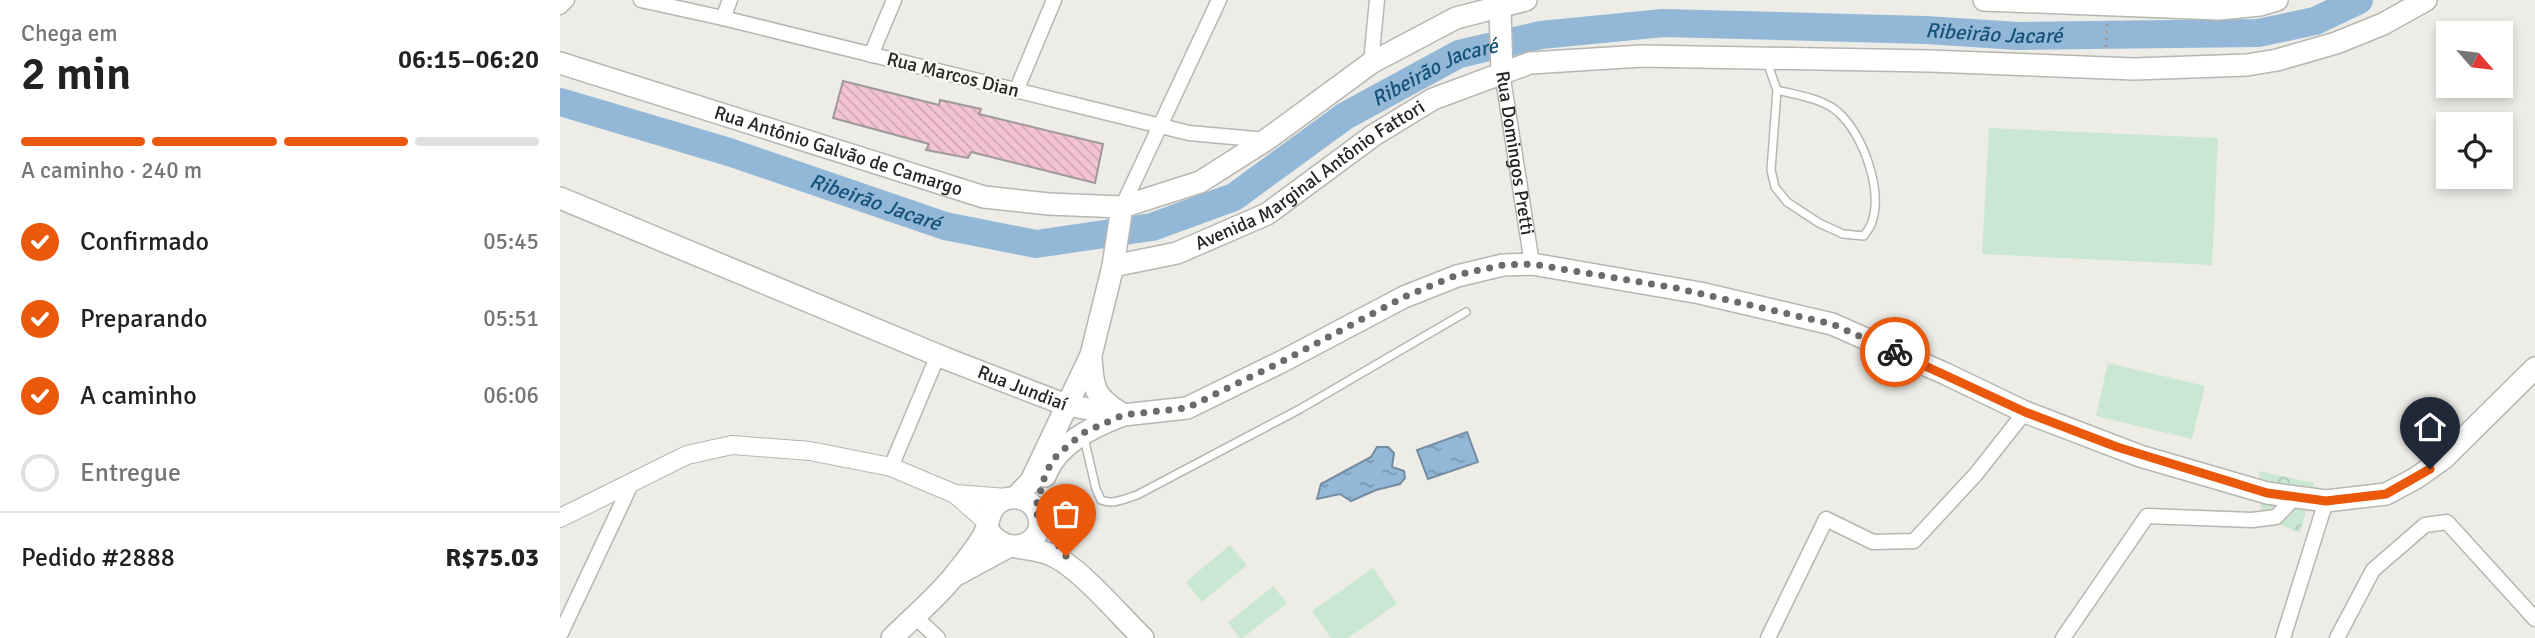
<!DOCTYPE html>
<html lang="pt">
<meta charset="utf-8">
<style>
:root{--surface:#fff;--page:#f2f2f2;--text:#222;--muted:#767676;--line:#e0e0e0;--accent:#ea580c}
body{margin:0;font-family:Signika,sans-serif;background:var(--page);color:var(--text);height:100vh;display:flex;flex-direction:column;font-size:26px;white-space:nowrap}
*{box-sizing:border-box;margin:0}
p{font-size:23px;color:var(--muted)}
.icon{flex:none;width:38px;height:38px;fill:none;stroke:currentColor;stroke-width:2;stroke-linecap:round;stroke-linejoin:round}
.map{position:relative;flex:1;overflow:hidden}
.panel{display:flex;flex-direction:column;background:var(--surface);width:560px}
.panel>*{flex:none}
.needle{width:46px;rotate:118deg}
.fabs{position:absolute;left:1876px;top:21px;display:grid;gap:14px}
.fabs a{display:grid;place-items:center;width:77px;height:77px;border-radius:0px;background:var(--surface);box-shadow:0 4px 10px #0003;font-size:35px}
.pin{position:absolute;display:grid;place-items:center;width:60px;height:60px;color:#fff;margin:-72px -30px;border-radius:50% 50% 50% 0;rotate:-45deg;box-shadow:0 0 7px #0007}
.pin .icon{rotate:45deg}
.courier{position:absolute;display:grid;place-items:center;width:70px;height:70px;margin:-35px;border:5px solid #ea580c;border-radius:50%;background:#fff;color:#222;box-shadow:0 2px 9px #0007}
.headline em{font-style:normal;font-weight:600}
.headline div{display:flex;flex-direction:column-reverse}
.headline{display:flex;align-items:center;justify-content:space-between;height:119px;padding:0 21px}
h1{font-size:46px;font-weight:600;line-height:52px}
.bar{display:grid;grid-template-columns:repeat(4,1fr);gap:10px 7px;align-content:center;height:84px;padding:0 21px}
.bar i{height:9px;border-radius:5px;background:var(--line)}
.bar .selected{background:var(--accent)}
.bar p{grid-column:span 4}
.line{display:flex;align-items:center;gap:18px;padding:0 21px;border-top:2px solid var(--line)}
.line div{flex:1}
ol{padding:0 21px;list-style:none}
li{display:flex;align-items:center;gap:21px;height:77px}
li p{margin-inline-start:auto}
li .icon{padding:7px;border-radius:50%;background:var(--accent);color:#fff;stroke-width:4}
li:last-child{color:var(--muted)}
li i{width:38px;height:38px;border:4px solid var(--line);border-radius:50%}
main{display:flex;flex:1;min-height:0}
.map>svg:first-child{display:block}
.park{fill:url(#park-crowns)}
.pitch{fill:#c9e7d1}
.water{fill:url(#water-ripples);stroke:#738ca1;stroke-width:2}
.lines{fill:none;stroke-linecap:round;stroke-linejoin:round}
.river{stroke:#93b8d7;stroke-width:28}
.building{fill:url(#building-back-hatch);stroke:#9e999b;stroke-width:2}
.service-casing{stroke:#b7b6b1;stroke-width:10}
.minor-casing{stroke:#b7b6b1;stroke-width:17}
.tertiary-casing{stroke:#b7b6b1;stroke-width:20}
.secondary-casing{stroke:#b7b6b1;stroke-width:24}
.path{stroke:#989794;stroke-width:2.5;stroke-dasharray:2 5;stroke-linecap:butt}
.service{stroke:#fff;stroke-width:7}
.minor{stroke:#fff;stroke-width:14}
.tertiary{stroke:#fff;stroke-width:18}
.secondary{stroke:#fff;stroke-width:21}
.done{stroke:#6c6b68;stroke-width:7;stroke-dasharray:0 12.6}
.route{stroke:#ea580c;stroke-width:9}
.labels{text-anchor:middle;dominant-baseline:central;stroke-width:5;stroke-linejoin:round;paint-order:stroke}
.street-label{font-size:19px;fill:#272624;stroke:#faf9f4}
.water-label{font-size:21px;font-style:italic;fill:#15527a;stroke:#faf9f4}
</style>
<main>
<section class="panel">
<div class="headline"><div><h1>2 min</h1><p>Chega em</p></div><em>06:15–06:20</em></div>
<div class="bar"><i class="selected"></i><i class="selected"></i><i class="selected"></i><i></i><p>A caminho · 240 m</p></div>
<ol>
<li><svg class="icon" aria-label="check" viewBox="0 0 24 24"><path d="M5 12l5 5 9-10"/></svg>Confirmado<p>05:45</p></li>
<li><svg class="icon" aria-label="check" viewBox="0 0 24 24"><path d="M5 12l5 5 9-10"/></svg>Preparando<p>05:51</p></li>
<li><svg class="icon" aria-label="check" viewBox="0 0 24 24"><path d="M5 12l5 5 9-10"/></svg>A caminho<p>06:06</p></li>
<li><i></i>Entregue</li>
</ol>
<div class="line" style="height:91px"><div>Pedido #2888</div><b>R$75.03</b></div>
</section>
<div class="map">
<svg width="1975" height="638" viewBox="0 0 1975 638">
<defs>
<pattern id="park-crowns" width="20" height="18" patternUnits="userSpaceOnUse" patternTransform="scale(1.75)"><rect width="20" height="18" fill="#c9e7d1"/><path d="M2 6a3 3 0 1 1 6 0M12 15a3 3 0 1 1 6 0" fill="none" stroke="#adc6b3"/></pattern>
<pattern id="water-ripples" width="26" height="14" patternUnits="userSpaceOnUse" patternTransform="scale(1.75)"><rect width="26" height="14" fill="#93b8d7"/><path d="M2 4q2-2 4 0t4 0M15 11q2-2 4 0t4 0" fill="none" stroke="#7895ae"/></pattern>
<pattern id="building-back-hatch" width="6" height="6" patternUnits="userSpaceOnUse" patternTransform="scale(1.75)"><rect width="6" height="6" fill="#f4c3d3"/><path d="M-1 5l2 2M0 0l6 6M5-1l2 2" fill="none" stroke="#d1a7b5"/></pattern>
</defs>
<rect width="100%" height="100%" fill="#edece7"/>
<path class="park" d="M1699,471L1754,483L1740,533L1701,516Z"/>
<path class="pitch" d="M1429,128L1658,138L1652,265L1422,254Z
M1548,363L1645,386L1632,439L1536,416Z
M670,545L687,565L642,602L626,582Z
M813,568L837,604L788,638H771L752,611Z
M713,586L727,603L683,638H680L668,623Z"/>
<path class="water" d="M907,432L918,462L868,479L857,450Z
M817,447H828L834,453L832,467L844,471L845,478L840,484L816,490L791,501L780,494L757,499L761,484L811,457Z"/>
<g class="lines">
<path class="river" id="s1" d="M0,102L169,152L385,226L476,244L592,227L674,197L785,116L899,54L981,35L1103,23L1366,30L1458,36L1698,33L1755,21L1799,0"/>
</g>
<path class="building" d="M283,81L379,105L380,100L421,109L419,114L543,144L535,183L411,152L408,158L366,150L369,144L273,118Z"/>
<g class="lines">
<defs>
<path id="service" d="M1207,62L1217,90L1211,170L1215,187L1227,202L1259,223L1283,234L1304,236C1306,232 1311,227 1312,222C1323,189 1303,135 1278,112C1262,98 1236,95 1217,90
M524,438L536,489L541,500C554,505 564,499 577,495L740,409L906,312"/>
<g id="minor">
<path d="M81,0L163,18L629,133L706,140"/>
<path d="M0,7L7,0"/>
<path d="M163,18L170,0"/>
<path d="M311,55L334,0"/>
<path d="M811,63L817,0"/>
<path id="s2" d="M942,72L972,264"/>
<path d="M456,91L494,0"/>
<path d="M562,207L659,0"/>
<path d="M331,467L378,355"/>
<path d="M354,616L378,638"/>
<path d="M0,635L73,480"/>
<path d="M1208,638L1266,519L1313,542L1354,541L1416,474L1465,412"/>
<path d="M1503,638L1587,516L1692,520L1716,517L1735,497"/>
<path d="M1723,638L1766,501"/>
<path d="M1777,638L1813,570L1865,525L1887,522L1975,619"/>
</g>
<path id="tertiary" d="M395,494L427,522
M0,518L127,455L172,445L250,451L331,467L395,494L447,498"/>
<g id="secondary">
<path d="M1424,0L1659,9L1700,5L1717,0"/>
<path id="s3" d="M0,63L424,197L489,204L562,207L640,182L706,140L811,63L896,18L966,0"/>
<path d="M942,72L940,8L943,0"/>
<path id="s4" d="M0,198L387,359L506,405L563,415L627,408L723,361L844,297L897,276L943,265L972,264L1140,293L1272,324L1386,374L1465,412L1580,456L1707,493L1766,501L1826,494L1856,478L1883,459L1975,368"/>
<path id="s5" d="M553,266L617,253L707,214L814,135L873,99L970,63L1082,56L1370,61L1574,69L1687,65L1717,60L1776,43L1823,24L1866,0"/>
<path d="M531,358C533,386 533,396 559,412"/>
<path d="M485,476C497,444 532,427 561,416"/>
<path d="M456,497L471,481L531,355L553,266L562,207"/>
<path d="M456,547C467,549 479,550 489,554C517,564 560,616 583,638"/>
<path d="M398,574L448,547"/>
<path d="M332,638C353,617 380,595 397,572C405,562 424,539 427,527C429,518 430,510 438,503C450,494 468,497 476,510C493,541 447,563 427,528"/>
</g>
</defs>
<use href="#service" class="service-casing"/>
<use href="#minor" class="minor-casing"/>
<use href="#tertiary" class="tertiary-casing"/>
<use href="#secondary" class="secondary-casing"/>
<path class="path" d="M1546,47L1547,24"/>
<use href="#service" class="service"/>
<use href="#minor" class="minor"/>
<use href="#tertiary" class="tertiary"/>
<use href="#secondary" class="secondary"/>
</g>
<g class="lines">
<path class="done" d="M506,556L479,518L475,510L486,472L497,455L523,433L563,415L627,408L723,361L844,297L897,275L943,265L972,264L1116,288L1272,324L1335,352"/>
<path class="route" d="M1335,352L1465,412L1557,447L1707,493L1766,501L1826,494L1870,469"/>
</g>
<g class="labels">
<g class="street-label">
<text transform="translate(393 75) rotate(14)">Rua Marcos Dian</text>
<text stroke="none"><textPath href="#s3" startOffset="292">Rua Antônio Galvão de Camargo</textPath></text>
<text stroke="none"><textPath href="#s2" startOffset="82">Rua Domingos Pretti</textPath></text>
<text stroke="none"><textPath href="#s5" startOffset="220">Avenida Marginal Antônio Fattori</textPath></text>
<text stroke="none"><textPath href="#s4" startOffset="500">Rua Jundiaí</textPath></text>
</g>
<g class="water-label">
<text stroke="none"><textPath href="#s1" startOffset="1507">Ribeirão Jacaré</textPath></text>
<text stroke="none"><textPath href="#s1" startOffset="940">Ribeirão Jacaré</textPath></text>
<text stroke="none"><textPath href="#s1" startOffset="331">Ribeirão Jacaré</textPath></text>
</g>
</g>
</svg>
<div class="fabs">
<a><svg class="needle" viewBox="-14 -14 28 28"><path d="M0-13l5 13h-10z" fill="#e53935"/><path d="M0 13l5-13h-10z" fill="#767676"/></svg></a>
<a><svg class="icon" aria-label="locate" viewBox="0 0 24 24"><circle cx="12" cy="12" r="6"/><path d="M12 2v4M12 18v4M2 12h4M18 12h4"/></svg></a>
</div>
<div class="pin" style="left:506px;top:556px;background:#ea580c"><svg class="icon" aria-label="bag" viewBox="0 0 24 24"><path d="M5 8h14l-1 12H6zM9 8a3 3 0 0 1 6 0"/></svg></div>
<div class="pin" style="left:1870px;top:469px;background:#1f2937"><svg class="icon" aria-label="home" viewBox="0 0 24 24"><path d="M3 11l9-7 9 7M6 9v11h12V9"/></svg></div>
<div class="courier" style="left:1335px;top:352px"><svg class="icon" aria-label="bike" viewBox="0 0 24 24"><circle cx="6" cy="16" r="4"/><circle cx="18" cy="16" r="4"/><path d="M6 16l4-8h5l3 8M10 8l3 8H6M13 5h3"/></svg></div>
</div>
</main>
